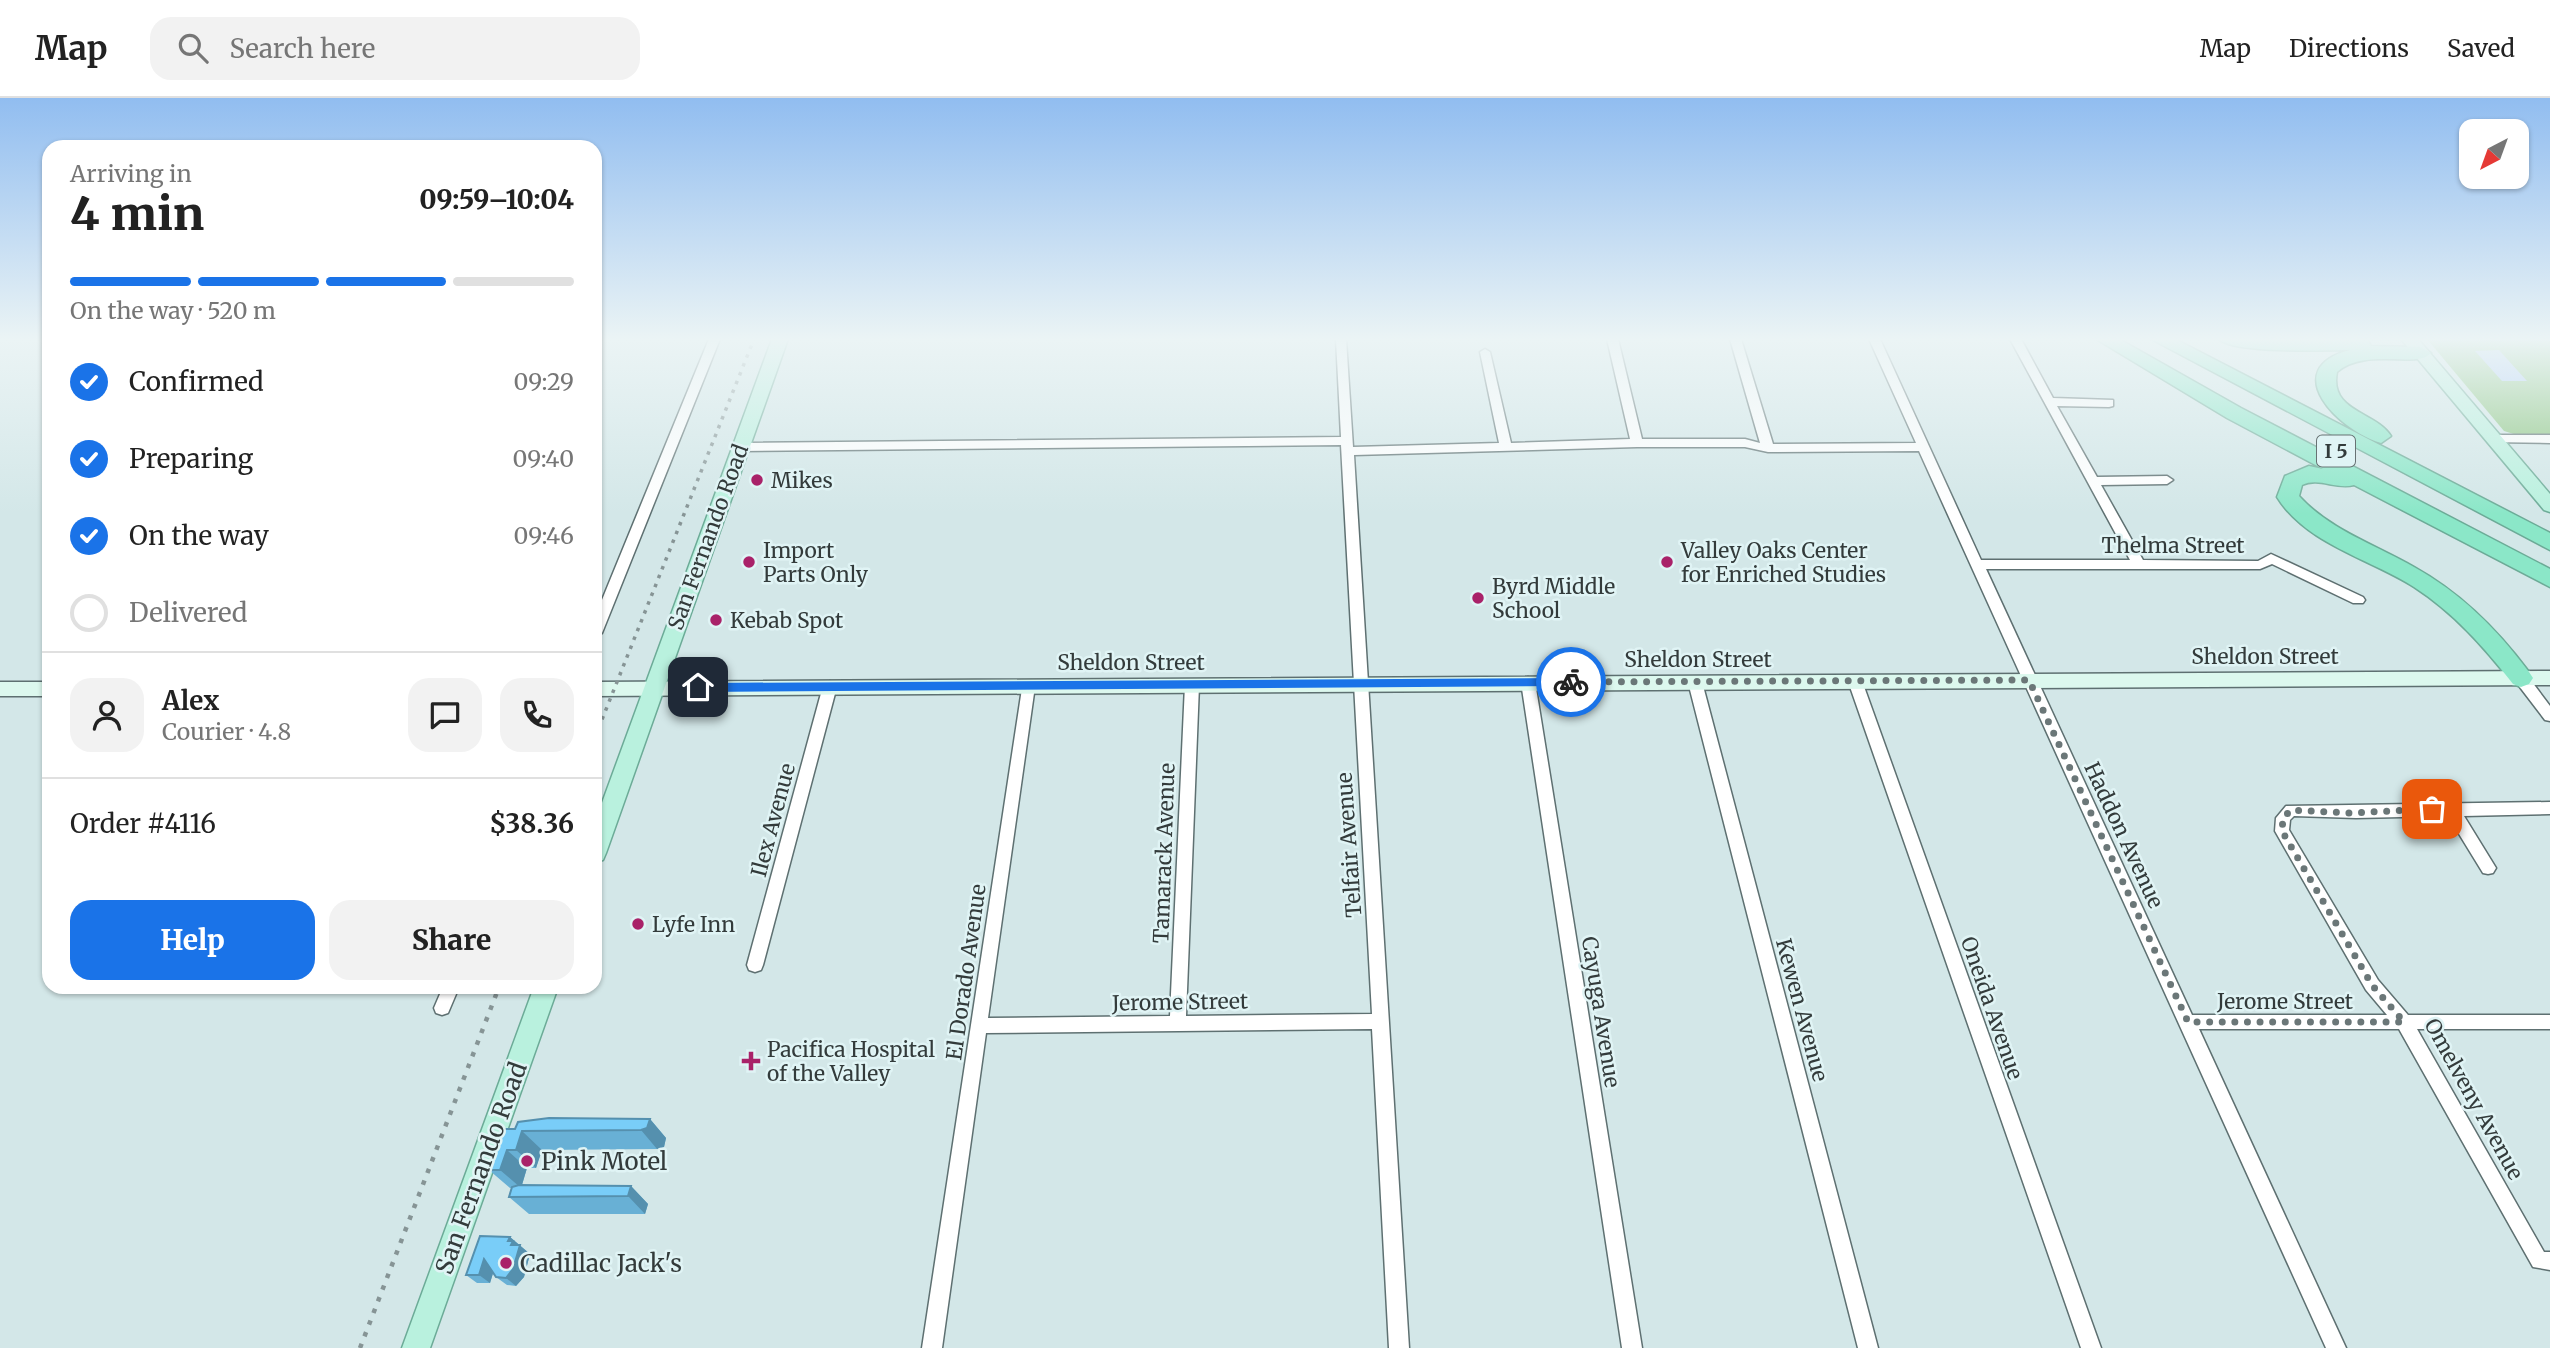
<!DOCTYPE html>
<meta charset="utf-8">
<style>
:root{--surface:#fff;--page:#f2f2f2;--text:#222;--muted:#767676;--line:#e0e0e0;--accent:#1a73e8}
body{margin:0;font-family:Merriweather,serif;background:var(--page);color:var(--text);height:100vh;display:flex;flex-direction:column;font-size:26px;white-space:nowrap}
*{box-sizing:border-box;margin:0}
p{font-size:23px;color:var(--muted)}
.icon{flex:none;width:38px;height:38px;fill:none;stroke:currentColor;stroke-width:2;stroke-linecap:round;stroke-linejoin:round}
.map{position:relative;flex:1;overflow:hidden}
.sheet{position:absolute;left:42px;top:42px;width:560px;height:854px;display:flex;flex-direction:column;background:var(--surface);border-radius:21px;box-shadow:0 2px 5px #0004}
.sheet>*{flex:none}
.needle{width:46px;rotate:221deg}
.tools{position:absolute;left:2459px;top:21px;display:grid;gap:14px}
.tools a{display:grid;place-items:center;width:70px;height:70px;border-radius:14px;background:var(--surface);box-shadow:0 2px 5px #0004;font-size:35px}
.pin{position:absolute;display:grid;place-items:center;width:60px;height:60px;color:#fff;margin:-30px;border-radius:14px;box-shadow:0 4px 10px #0006}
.courier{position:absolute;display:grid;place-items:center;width:70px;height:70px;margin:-35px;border:5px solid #1a73e8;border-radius:50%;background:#fff;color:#222;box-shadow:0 2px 9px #0007}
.headline em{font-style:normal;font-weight:800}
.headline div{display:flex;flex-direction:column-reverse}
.headline{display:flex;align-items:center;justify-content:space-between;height:119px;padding:0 28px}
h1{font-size:46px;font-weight:800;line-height:52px}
.bar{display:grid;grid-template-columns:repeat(4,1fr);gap:10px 7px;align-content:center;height:84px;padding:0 28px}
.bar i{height:9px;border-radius:5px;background:var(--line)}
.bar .selected{background:var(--accent)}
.bar p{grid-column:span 4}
.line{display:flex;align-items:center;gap:18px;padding:0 28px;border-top:2px solid var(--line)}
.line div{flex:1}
.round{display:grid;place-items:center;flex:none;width:74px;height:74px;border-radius:21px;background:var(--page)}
ol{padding:0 28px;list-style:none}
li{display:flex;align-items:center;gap:21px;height:77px}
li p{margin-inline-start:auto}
li .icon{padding:7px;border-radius:50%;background:var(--accent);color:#fff;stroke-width:4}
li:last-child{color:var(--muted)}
li i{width:38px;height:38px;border:4px solid var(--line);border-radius:50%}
.primary-button{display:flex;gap:14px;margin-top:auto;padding:14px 28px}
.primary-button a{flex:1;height:80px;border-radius:21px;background:var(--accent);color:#fff;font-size:28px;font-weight:800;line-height:80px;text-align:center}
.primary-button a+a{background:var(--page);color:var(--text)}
header{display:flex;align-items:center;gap:42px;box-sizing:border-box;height:98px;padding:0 35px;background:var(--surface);border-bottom:2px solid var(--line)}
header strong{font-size:33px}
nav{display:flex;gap:38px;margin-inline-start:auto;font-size:24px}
.search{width:490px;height:63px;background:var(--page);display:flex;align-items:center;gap:18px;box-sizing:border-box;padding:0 24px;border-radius:21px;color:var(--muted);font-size:26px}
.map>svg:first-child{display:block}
.green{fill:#8cc580}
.water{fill:#b0cbfd}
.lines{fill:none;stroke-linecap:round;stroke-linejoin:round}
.street-casing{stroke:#5e7071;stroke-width:3}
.secondary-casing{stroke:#5e7071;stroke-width:3}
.primary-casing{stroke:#6cab97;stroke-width:3}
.highway-casing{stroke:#6cab97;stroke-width:3}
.street{fill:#fff;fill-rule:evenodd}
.secondary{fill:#dcf8ee;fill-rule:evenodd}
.primary{fill:#b9f1de;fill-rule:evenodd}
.highway{fill:#8be7c8;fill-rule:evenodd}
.rail-far1{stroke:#869495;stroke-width:3.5;stroke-dasharray:3.5 6;stroke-linecap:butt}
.rail{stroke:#869495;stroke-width:4.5;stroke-dasharray:4.5 8;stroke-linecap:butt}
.wall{fill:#68b0d5}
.shaded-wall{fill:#5590ae}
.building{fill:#79cdf8;stroke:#5590ae;stroke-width:2}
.route{fill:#1a73e8}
.done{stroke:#6b7778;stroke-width:7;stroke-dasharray:0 12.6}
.poi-dot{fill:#a92269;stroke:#e0f4f5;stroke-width:2.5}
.labels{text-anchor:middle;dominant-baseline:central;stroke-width:5;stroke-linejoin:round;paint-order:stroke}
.shield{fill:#e0f4f5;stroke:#677273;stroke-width:2}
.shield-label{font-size:19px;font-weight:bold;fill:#333b3b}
.poi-label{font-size:21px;fill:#333b3b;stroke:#e0f4f5;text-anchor:start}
.street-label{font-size:21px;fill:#333b3b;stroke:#e0f4f5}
.near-poi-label{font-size:24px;fill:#333b3b;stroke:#e0f4f5;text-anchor:start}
.near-street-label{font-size:24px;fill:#333b3b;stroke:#e0f4f5}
</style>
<header>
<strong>Map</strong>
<div class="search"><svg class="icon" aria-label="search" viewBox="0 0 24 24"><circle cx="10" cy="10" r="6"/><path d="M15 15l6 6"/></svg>Search here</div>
<nav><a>Map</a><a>Directions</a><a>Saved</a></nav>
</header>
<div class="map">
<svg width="2550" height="1250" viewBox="0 0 2550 1250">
<rect width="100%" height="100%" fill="#d3e7e8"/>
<path class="green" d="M2427,241H2550V337H2517L2504,333Z"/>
<path class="water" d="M2499,252L2527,283H2502L2475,253Z"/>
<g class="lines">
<defs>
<path id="street" d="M709,241H720L602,535L595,540V519Z
M1336,241H1346L1353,349L1499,345L1480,254L1485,251L1490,254L1511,345L1630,341L1607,241H1618L1642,341H1745L1760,345L1730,241H1741L1773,346L1916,345L1869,241H1880L1981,462H2130L2010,241H2021L2053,300L2113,302V308L2109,309L2057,308L2097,379L2167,378L2173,382L2167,386L2101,387L2143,462L2258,463L2271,456L2363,499L2365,502L2363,505H2353L2272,466L2260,471H1986L2192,917H2387L2366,892L2275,733L2276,720L2286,708L2550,704V716L2464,718L2496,770L2493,775L2488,776L2483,775L2448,718L2356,720L2294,718L2290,722L2289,732L2378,882L2408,917H2550V931H2417L2544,1154H2550V1172L2533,1169L2399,931H2199L2346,1250H2326L1919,353L1768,354L1745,349H1637L1354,357L1409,1250H1389L1372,931L986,935L942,1250H922L1023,584L1028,583L1035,588L988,920L1170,918L1185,587L1192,582L1199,587L1186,918L1372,916L1341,347L740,353L734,349L740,345L1341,339Z
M2493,337H2550V345L2489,344L2487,341Z
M2521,575L2526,576L2550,608V623L2545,622L2516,584L2514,580Z
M1855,578L1862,583L2101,1250H2081L1848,583Z
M1528,579L1535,584L1642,1250H1622L1521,584Z
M1695,579L1702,584L1878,1250H1858L1688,584Z
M830,583L837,588L763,867L761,872L755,874L749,872L747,867L823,588Z
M443,889H459L448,915L442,917L436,915L434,910Z"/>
<path id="secondary" d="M2550,573V587L595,598V584Z
M0,584H49V598H0Z"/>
<path id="primary" d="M772,241H788L606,755L603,762L595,764V724Z
M2401,241H2418L2550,396V414L2544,412Z
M534,889H558L430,1250H402Z"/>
<path id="highway" d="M2096,241H2119L2241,310L2550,471V489L2354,387C2336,392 2319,379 2302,387L2299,398C2330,432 2374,446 2414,469C2461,495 2497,531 2529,574L2533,580L2529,586L2521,589L2513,586C2484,549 2454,515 2414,489C2370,461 2306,446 2277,399L2285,378L2309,368L2323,371L2227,320Z
M2151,241H2175L2550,435V452Z
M2219,241H2367L2371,248L2421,249L2431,255C2418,271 2365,249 2337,274C2329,314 2375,313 2391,338L2381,345C2339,333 2277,271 2350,252C2327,252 2232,256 2219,241Z"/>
</defs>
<use href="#street" class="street-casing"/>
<use href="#secondary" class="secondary-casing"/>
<use href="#primary" class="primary-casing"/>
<use href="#highway" class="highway-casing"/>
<use href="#street" class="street"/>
<use href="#secondary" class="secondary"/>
<use href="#primary" class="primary"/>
<use href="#highway" class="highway"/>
<path class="rail-far1" d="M595,639L754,241"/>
<path class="rail" d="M360,1250L499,889"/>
</g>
<path class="wall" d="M650,1021L666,1040L664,1049L657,1051L542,1052L536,1070H527L522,1087L631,1088L648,1106L645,1116H529L509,1099L512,1090H510L489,1072L515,1031Z
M510,1139L530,1156L524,1179L516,1188L507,1187L496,1179L493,1175L490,1185H477L466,1177Z"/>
<path class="shaded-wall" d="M650,1021L666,1040L664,1049L657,1051L641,1032Z
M522,1033L542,1052L536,1070L516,1052Z
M507,1052L527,1070L521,1090L500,1072Z
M631,1088L648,1106L645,1116L628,1098Z
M510,1139L530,1156L524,1179L516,1188L506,1180L508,1143Z
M484,1161L495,1169L490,1185L479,1177Z"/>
<path class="building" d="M549,1020L650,1021L647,1030L641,1032L522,1033L516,1052H507L500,1072H489L495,1052L503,1031H515L518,1024Z
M519,1087L631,1088L628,1098L509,1099L512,1089Z
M480,1138L510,1139L508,1143H513L511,1147H520L513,1171L506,1180L496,1179L484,1161L479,1177H466Z"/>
<linearGradient id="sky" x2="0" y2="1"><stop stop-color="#91bdf0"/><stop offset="0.58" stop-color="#ebf4f5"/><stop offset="1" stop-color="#ebf4f5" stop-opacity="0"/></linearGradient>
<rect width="2550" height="416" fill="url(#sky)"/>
<path class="route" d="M1571,580L1577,584L1571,588L698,594L692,589L698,585Z"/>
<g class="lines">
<path class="done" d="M1571,584L2029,582L2188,924H2404L2372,887L2282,733L2283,720L2291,712L2351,715L2432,711"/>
</g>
<g class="poi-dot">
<circle cx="757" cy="382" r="7"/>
<circle cx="749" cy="464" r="7"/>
<circle cx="1667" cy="464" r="7"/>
<circle cx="1478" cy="500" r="7"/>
<circle cx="716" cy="522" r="7"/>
<circle cx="638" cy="826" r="7"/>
<path d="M747.5 952.5h7v7h7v7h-7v7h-7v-7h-7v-7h7z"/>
<circle cx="527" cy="1063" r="7"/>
<circle cx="506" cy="1165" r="7"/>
</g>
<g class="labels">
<rect class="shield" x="2317" y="337.5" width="38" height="31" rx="5"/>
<g class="shield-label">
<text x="2336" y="353">I 5</text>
</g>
<g class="poi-label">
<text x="771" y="382">Mikes</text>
<text x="763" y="452">Import<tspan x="763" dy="24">Parts Only</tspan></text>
<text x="1681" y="452">Valley Oaks Center<tspan x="1681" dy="24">for Enriched Studies</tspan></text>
<text x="1492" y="488">Byrd Middle<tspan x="1492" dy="24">School</tspan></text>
<text x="730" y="522">Kebab Spot</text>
<text x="652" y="826">Lyfe Inn</text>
<text x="767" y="951">Pacifica Hospital<tspan x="767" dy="24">of the Valley</tspan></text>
</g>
<g class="street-label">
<text transform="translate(708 439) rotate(-70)">San Fernando Road</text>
<text x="2173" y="447">Thelma Street</text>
<text x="2265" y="558">Sheldon Street</text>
<text x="1698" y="561">Sheldon Street</text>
<text x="1131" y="564">Sheldon Street</text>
<text transform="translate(773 722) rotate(-75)">Ilex Avenue</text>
<text transform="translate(2124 737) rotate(65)">Haddon Avenue</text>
<text transform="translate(1349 747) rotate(-94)">Telfair Avenue</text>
<text transform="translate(1164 755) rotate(-88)">Tamarack Avenue</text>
<text transform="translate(966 874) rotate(-82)">El Dorado Avenue</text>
<text x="2285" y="903">Jerome Street</text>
<text transform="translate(1180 904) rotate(-1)">Jerome Street</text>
<text transform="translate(1992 910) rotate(71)">Oneida Avenue</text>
<text transform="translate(1802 912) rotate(75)">Kewen Avenue</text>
<text transform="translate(1601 914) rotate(81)">Cayuga Avenue</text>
<text transform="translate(2474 1001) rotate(61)">Omelveny Avenue</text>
</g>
<g class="near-poi-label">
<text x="541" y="1063">Pink Motel</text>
<text x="520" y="1165">Cadillac Jack's</text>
</g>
<g class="near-street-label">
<text transform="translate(481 1070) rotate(-70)">San Fernando Road</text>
</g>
</g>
</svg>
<div class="tools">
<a><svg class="needle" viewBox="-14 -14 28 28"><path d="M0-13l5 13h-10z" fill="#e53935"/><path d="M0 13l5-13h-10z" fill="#767676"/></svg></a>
</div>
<div class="pin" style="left:2432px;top:711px;background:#ea580c"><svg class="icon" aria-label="bag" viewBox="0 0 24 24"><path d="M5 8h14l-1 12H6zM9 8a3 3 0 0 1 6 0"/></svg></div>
<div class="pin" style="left:698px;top:589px;background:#1f2937"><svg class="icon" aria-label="home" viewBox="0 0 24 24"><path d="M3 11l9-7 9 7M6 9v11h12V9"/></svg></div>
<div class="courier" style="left:1571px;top:584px"><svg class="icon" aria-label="bike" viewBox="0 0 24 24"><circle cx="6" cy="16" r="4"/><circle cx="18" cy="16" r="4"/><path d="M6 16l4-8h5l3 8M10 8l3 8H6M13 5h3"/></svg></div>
<section class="sheet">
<div class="headline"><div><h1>4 min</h1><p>Arriving in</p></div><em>09:59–10:04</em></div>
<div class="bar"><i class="selected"></i><i class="selected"></i><i class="selected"></i><i></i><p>On the way · 520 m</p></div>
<ol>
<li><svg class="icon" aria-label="check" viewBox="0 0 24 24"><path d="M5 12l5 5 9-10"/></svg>Confirmed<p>09:29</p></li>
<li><svg class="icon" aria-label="check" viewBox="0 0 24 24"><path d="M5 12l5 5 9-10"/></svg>Preparing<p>09:40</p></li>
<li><svg class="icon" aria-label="check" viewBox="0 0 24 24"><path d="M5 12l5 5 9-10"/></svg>On the way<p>09:46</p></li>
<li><i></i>Delivered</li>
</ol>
<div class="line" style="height:126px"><a class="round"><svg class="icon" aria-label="person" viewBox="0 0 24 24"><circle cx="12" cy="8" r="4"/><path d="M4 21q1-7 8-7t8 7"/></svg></a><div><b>Alex</b><p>Courier · 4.8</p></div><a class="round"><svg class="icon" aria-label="chat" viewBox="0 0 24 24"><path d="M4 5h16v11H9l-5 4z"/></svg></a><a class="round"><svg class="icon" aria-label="phone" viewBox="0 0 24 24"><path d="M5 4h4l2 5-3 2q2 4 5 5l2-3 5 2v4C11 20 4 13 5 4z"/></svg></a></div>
<div class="line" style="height:91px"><div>Order #4116</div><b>$38.36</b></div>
<div class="primary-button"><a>Help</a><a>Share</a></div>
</section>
</div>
